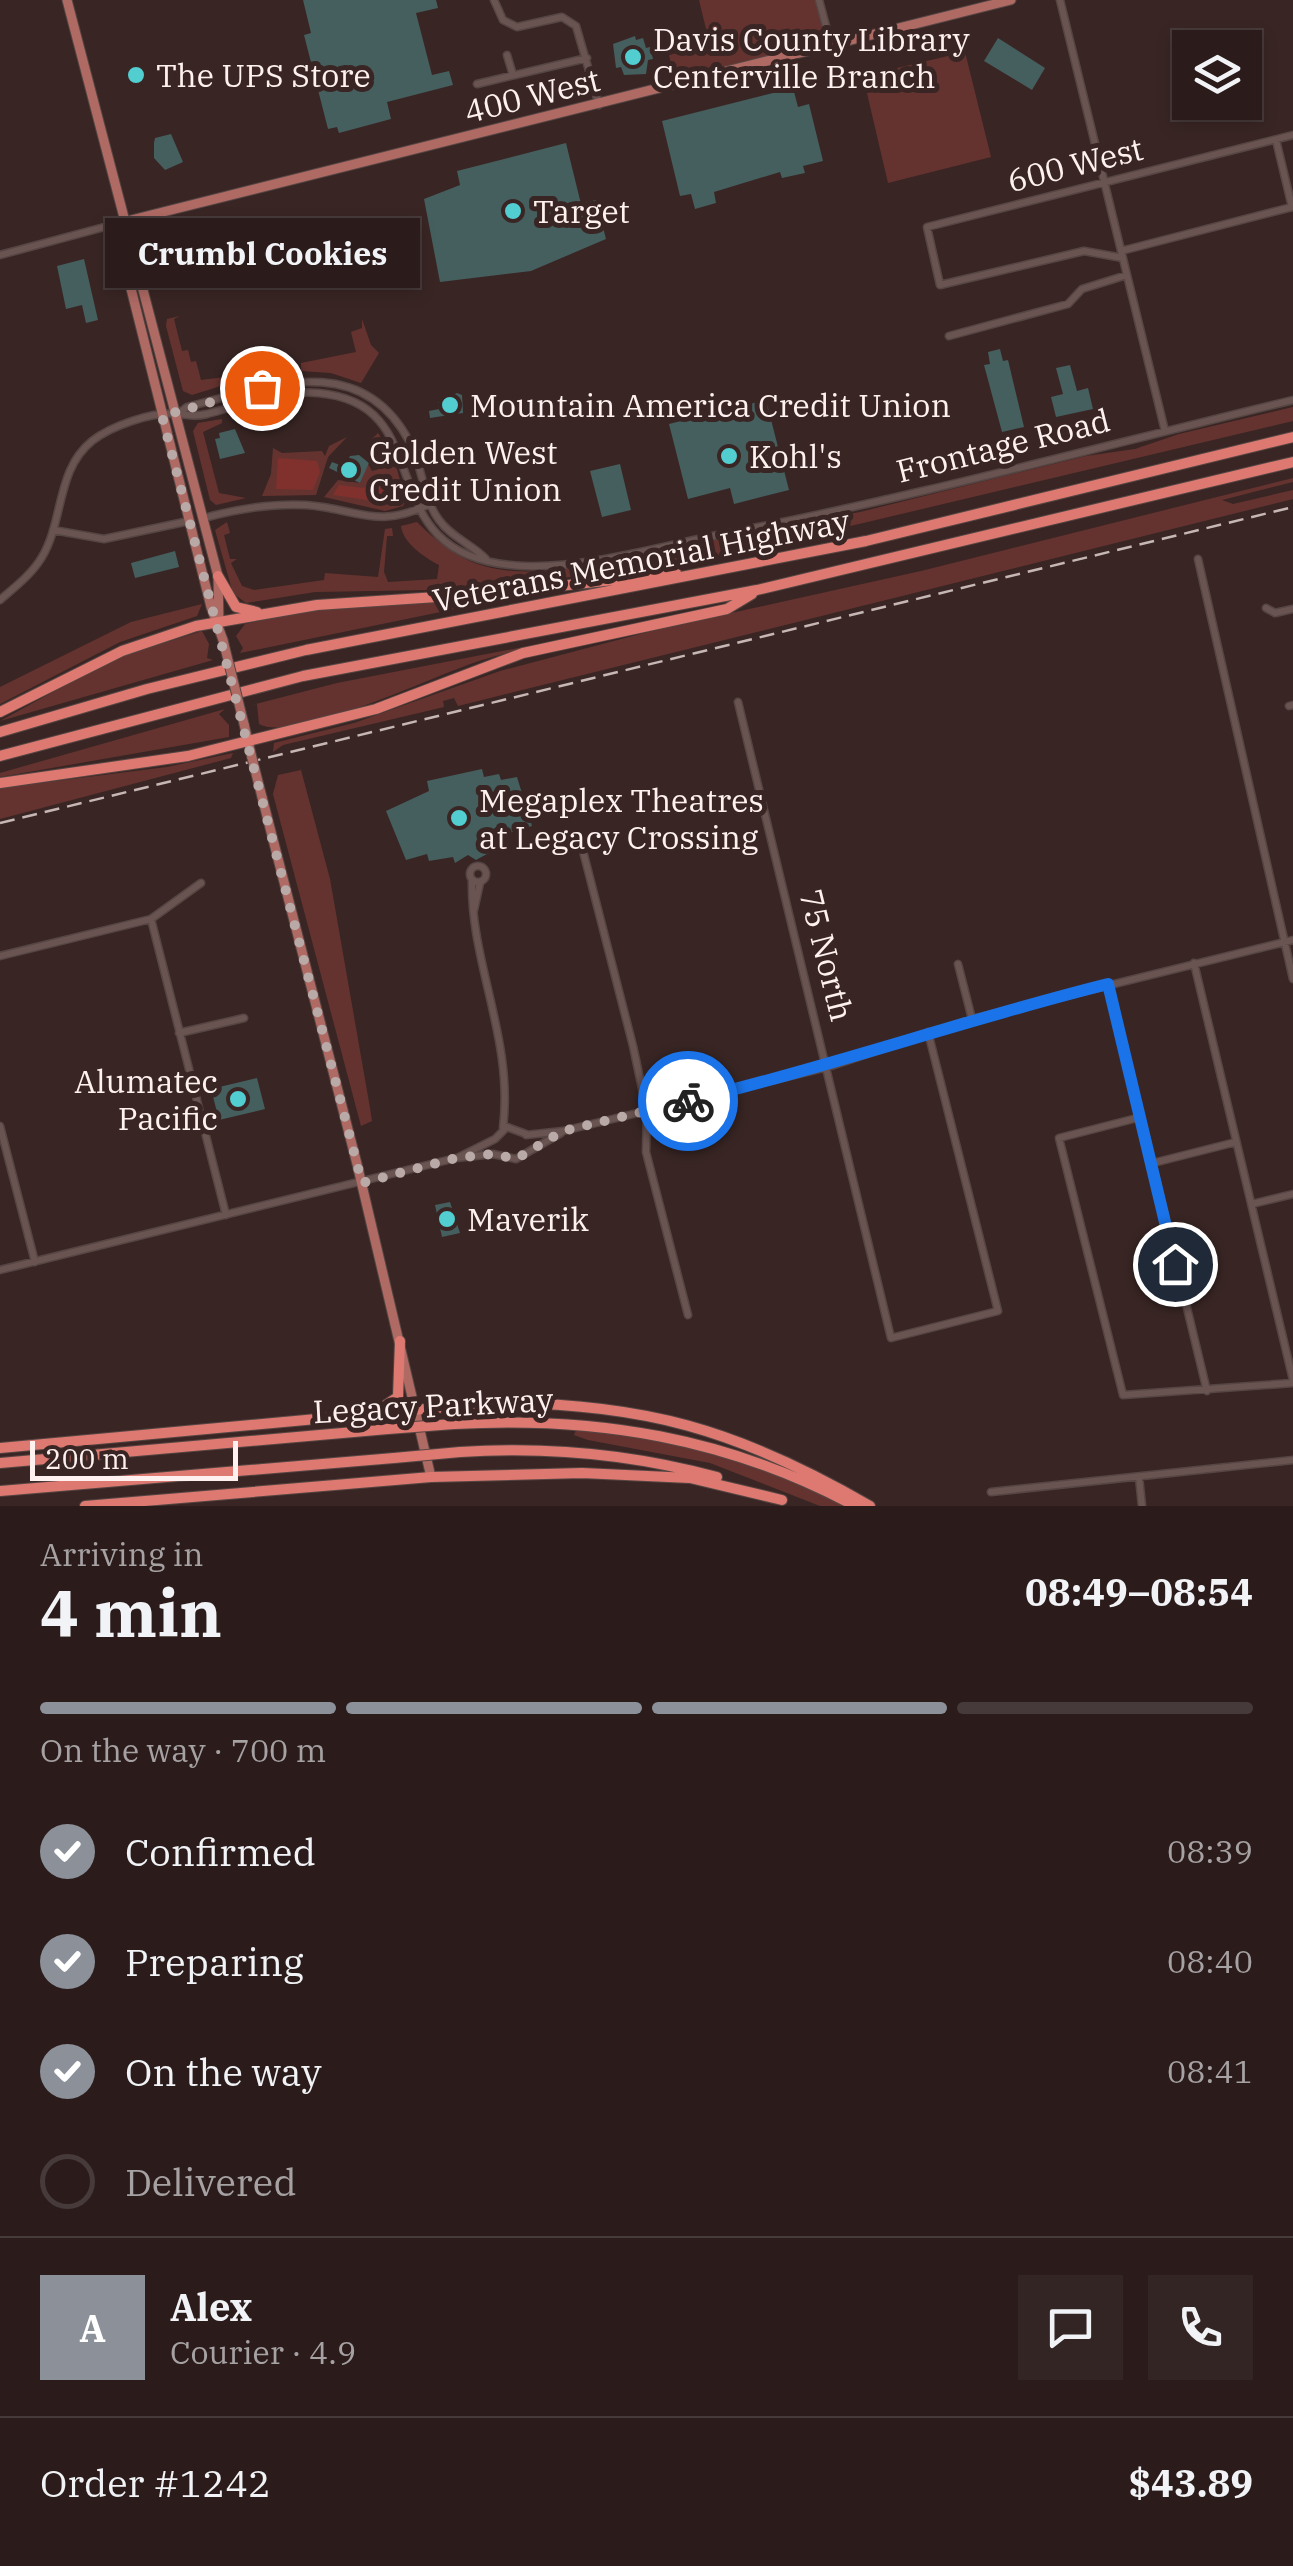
<!DOCTYPE html>
<meta charset="utf-8">
<style>
:root{--surface:#2b1c1b;--page:#332524;--text:#f1f3f6;--muted:#a6a1a3;--line:#473a3a;--accent:#8c9099}
body{margin:0;font-family:"IBM Plex Serif",serif;background:var(--page);color:var(--text);height:100vh;display:flex;flex-direction:column;font-size:38px;white-space:nowrap}
*{box-sizing:border-box;margin:0}
p{font-size:32px;color:var(--muted)}
.icon{flex:none;width:55px;height:55px;fill:none;stroke:currentColor;stroke-width:2;stroke-linecap:round;stroke-linejoin:round}
.map{position:relative;height:1506px;overflow:hidden}
.panel{display:flex;flex-direction:column;background:var(--surface);flex:1}
.panel>*{flex:none}
.controls{position:absolute;left:1172px;top:30px;display:grid;gap:20px}
.controls a{display:grid;place-items:center;width:90px;height:90px;border-radius:0px;background:var(--surface);box-shadow:0 5px 15px #0003,0 0 0 2px var(--line);font-size:50px}
.scale{position:absolute;left:30px;bottom:25px;width:208px;box-sizing:border-box;padding-left:10px;border:5px solid #fef1ef;border-top:0;font-size:28px;line-height:35px;white-space:nowrap;color:#fef1ef;-webkit-text-stroke:8px #392624;paint-order:stroke}
.pin{position:absolute;display:grid;place-items:center;width:85px;height:85px;color:#fff;margin:-42px;border:5px solid #fff;border-radius:50%;box-shadow:0 2px 10px #0007}
.courier{position:absolute;display:grid;place-items:center;width:100px;height:100px;margin:-50px;border:8px solid #1a73e8;border-radius:50%;background:#fff;color:#222;box-shadow:0 2px 12px #0007}
.bubble{position:absolute;height:70px;border-radius:0px;background:var(--surface);box-shadow:0 5px 15px #0003,0 0 0 2px var(--line);font-size:32px;font-weight:700;line-height:70px;text-align:center}
.headline em{font-style:normal;font-weight:700}
.headline div{display:flex;flex-direction:column-reverse}
.headline{display:flex;align-items:center;justify-content:space-between;height:170px;padding:0 40px}
h1{font-size:65px;font-weight:700;line-height:75px}
.bar{display:grid;grid-template-columns:repeat(4,1fr);gap:15px 10px;align-content:center;height:120px;padding:0 40px}
.bar i{height:12px;border-radius:8px;background:var(--line)}
.bar .active{background:var(--accent)}
.bar p{grid-column:span 4}
.line{display:flex;align-items:center;gap:25px;padding:0 40px;border-top:2px solid var(--line)}
.line div{flex:1}
.round{display:grid;place-items:center;flex:none;width:105px;height:105px;border-radius:0px;background:var(--page)}
ol{padding:0 40px;list-style:none}
li{display:flex;align-items:center;gap:30px;height:110px}
li p{margin-inline-start:auto}
li .icon{padding:10px;border-radius:50%;background:var(--accent);color:#fff;stroke-width:4}
li:last-child{color:var(--muted)}
li i{width:55px;height:55px;border:5px solid var(--line);border-radius:50%}
.map>svg:first-child{display:block}
.green{fill:#65332f}
.water{fill:#80312d}
.building{fill:#455e5e}
.lines{fill:none;stroke-linecap:round;stroke-linejoin:round}
.minor-casing{stroke:#554543;stroke-width:9}
.major-casing{stroke:#554543;stroke-width:11}
.highway-casing{stroke:#554543;stroke-width:12}
.minor{stroke:#6a5452;stroke-width:6}
.major{stroke:#af6a64;stroke-width:9}
.highway{stroke:#dd7970;stroke-width:10}
.rail{stroke:#c6b7b5;stroke-width:2.5;stroke-dasharray:15 8;stroke-linecap:butt}
.major-bridge-casing{stroke:#554543;stroke-width:11;stroke-linecap:butt}
.highway-bridge-casing{stroke:#554543;stroke-width:12;stroke-linecap:butt}
.major-bridge{stroke:#af6a64;stroke-width:9}
.highway-bridge{stroke:#dd7970;stroke-width:10}
.done{stroke:#b9aaa8;stroke-width:10;stroke-dasharray:0 18}
.route{stroke:#1a73e8;stroke-width:12}
.poi-dot{fill:#52cdd0;stroke:#392624;stroke-width:4}
.labels{text-anchor:middle;dominant-baseline:central;stroke-width:10;stroke-linejoin:round;paint-order:stroke}
.poi-label{font-size:32px;fill:#fef1ef;stroke:#392624;text-anchor:start}
.street-label{font-size:32px;fill:#fef1ef;stroke:#392624}
</style>
<div class="map">
<svg width="1293" height="1506" viewBox="0 0 1293 1506">
<rect width="100%" height="100%" fill="#392624"/>
<path class="green" d="M699,0H819L831,45L676,85L669,55L704,46L708,37Z
M965,52L991,157L888,183L863,76Z
M180,316L174,319L182,351L188,350L191,362L196,361L201,380L225,377L227,384L192,395L183,391L166,326L167,319Z
M362,319L371,345L379,353L361,383L331,373L301,371V363L356,352L351,332L362,328Z
M1293,407V421L741,552L562,578L427,590L315,592L246,603L233,593L215,530L227,522L230,533L224,535L230,559H237L231,563L242,586L254,590L324,580L325,573L378,577L385,529L392,528L393,536H387L384,572L388,582L437,579L439,565C424,557 403,543 401,526L417,522C461,566 490,574 553,571L860,512L1086,456L1135,449L1179,434Z
M222,419V423L203,432L219,493L246,498L216,505L210,500L193,431L198,423Z
M378,433L393,456L406,500L403,506L385,511L324,497L338,480L360,483L368,464L372,471L393,465L376,437L371,440Z
M347,437L328,457L316,495L262,496L271,474L273,448L282,453L322,451L325,456L329,446Z
M1293,478V482L1222,500L1233,504L1293,490V499L458,706L454,698L443,701L444,707L283,745L273,752L274,743L354,723L500,671L659,629L921,571Z
M528,594L240,653L243,648L236,636L245,624L320,608Z
M202,604L197,616L120,642L0,704V687L131,622Z
M202,631L209,644L207,658L213,660L0,721L113,659Z
M565,639C537,648 509,652 482,660C439,673 294,744 259,724L257,704L252,705L337,683Z
M225,709L219,714L229,725V737L0,777V773Z
M233,753L231,758L0,819V788L167,767Z
M301,770L330,879L370,1108L372,1121L361,1126L273,794L278,775Z
M576,1430C669,1434 761,1463 844,1506H820L710,1463L588,1440L574,1435Z"/>
<path class="water" d="M278,458L317,461L320,472L313,490L276,489Z
M389,475L399,493L395,504L333,495L339,485L363,488Z"/>
<path class="building" d="M303,0H436L438,8L416,13L432,75L449,71L453,85L387,102L391,119L339,133L337,127L328,129L304,35L311,33Z
M635,36L636,40L643,38L646,48L650,47L653,59L648,60L646,74L624,75L621,67L616,68L613,44Z
M998,38L1045,68L1032,90L984,61Z
M793,88L798,107L809,104L823,161L803,166L805,173L782,178L780,172L714,192L716,203L695,209L691,194L680,196L662,121Z
M171,134L183,162L165,170L154,158V143L155,138Z
M566,143L581,204L596,200L606,239L531,271L440,282L424,199L460,185L457,171Z
M198,233L202,237L221,234L228,244L203,252L207,270L198,273L190,269L181,247L188,236Z
M84,259L98,320L86,323L82,305L66,309L57,266Z
M1000,349L1003,361L1008,360L1024,427L1002,432L984,365L990,364L988,352Z
M1070,365L1077,391L1088,388L1093,409L1056,417L1051,397L1063,394L1056,368Z
M457,393L462,395L463,413L430,418L429,411L439,409L438,402Z
M766,400L789,490L734,504L730,488L688,499L669,424Z
M235,429L245,453L220,459L215,439L220,438L219,433Z
M359,455L369,463L360,483L329,468L332,462L345,467L350,456Z
M620,464L631,510L602,517L590,471Z
M175,551L179,567L135,578L131,563Z
M482,769L484,777L499,774L501,780L517,777L532,826L495,837L498,848L476,860L468,855L455,863L453,857L429,861L427,854L406,860L386,811L429,791L427,781Z
M257,1078L265,1109L219,1120L211,1089Z
M450,1202L460,1233L442,1237L435,1205Z"/>
<g class="lines">
<defs>
<path id="minor" d="M494,0L503,20L517,27L562,17L576,26L599,105
M819,0L831,45
M1060,0L1165,431
M507,55L513,75
M477,84L587,58
M1121,251L1292,207L1276,140
M0,255L123,222
M1123,258L1084,251L940,285L927,227L1293,135
M949,336L1068,304L1082,289L1127,275
M178,414L187,407C266,387 360,349 409,441C423,466 422,497 439,520C452,538 472,544 486,559
M204,518C237,509 271,503 306,505C359,509 376,530 430,504
M53,530L104,539L189,521
M1198,559L1293,979
M0,600C15,587 32,574 42,557C64,520 56,470 92,441C111,426 153,411 178,414C190,415 194,417 207,414C242,405 281,390 318,393C447,404 361,560 524,566C588,568 657,547 718,535C912,498 1102,446 1293,400
M1266,608L1275,613L1293,609
M738,702L891,1338L998,1311L928,1032
M1289,706L1293,705
M583,851L633,1046L647,1112L646,1152L688,1315
M470 874a8 8 0 1 1 16 0a8 8 0 1 1-16 0Z
M472,879C470,963 514,1039 503,1128
M474,910L480,883
M151,919L226,1215
M0,956L151,919L201,883
M1194,963L1293,1380
M958,964L972,1019
M1109,984L1207,1391
M179,1033L244,1018
M1141,1117L1059,1138L1123,1395L1293,1383
M0,1126L35,1262
M526,1135L563,1131L828,1067L972,1019L1293,940
M457,1158L495,1139L507,1127L526,1134
M1153,1163L1236,1142
M1252,1204L1293,1194
M0,1270L456,1158L493,1154L516,1159L561,1133
M1139,1477L1142,1506
M991,1492L1293,1460"/>
<path id="major" d="M67,0L218,576L219,623
M123,222L1011,0
M123,222L119,241L211,607L223,640
M244,724L252,758
M262,797L357,1164L431,1477"/>
<path id="highway" d="M218,576L236,607L257,612
M0,712L122,651L196,626L317,605L497,593L676,573
M0,732L147,689L306,650L866,541L1293,437
M0,756L303,676L757,590L1293,462
M0,783L188,756L376,709L523,653L727,609L752,594
M380,1409L398,1397L400,1341
M454,1424C597,1416 728,1438 855,1506
M0,1448L490,1403C642,1402 739,1430 870,1506
M460,1452C548,1446 632,1454 717,1477
M0,1463L388,1429
M0,1491L394,1458
M85,1506L431,1477L582,1473L690,1478L782,1500"/>
</defs>
<use href="#minor" class="minor-casing"/>
<use href="#major" class="major-casing"/>
<use href="#highway" class="highway-casing"/>
<use href="#minor" class="minor"/>
<use href="#major" class="major"/>
<use href="#highway" class="highway"/>
<path class="rail" d="M0,823L1293,507"/>
<defs>
<path id="major-bridge" d="M223,640L244,724
M252,758L262,797"/>
<path id="highway-bridge" d="M388,1429L454,1424
M394,1458L460,1452"/>
</defs>
<use href="#major-bridge" class="major-bridge-casing"/>
<use href="#highway-bridge" class="highway-bridge-casing"/>
<use href="#major-bridge" class="major-bridge"/>
<use href="#highway-bridge" class="highway-bridge"/>
</g>
<g class="lines">
<path class="done" d="M262,388L162,416L362,1183L456,1158L493,1154L516,1159L563,1131L688,1101"/>
<path class="route" d="M688,1101C830,1067 967,1019 1108,984L1175,1264"/>
</g>
<g class="poi-dot">
<circle cx="633" cy="57" r="10"/>
<circle cx="136" cy="75" r="10"/>
<circle cx="513" cy="211" r="10"/>
<circle cx="450" cy="405" r="10"/>
<circle cx="729" cy="456" r="10"/>
<circle cx="349" cy="470" r="10"/>
<circle cx="459" cy="818" r="10"/>
<circle cx="238" cy="1099" r="10"/>
<circle cx="447" cy="1219" r="10"/>
</g>
<g class="labels">
<g class="poi-label">
<text x="653" y="39">Davis County Library<tspan x="653" dy="37">Centerville Branch</tspan></text>
<text x="156" y="75">The UPS Store</text>
<text x="533" y="211">Target</text>
<text x="470" y="405">Mountain America Credit Union</text>
<text x="369" y="452">Golden West<tspan x="369" dy="37">Credit Union</tspan></text>
<text x="749" y="456">Kohl's</text>
<text x="479" y="800">Megaplex Theatres<tspan x="479" dy="37">at Legacy Crossing</tspan></text>
<text x="218" y="1081" text-anchor="end">Alumatec<tspan x="218" dy="37">Pacific</tspan></text>
<text x="467" y="1219">Maverik</text>
</g>
<g class="street-label">
<text transform="translate(532 95) rotate(-14)">400 West</text>
<text transform="translate(1075 164) rotate(-14)">600 West</text>
<text transform="translate(1003 445) rotate(-14)">Frontage Road</text>
<text transform="translate(641 560) rotate(-11)">Veterans Memorial Highway</text>
<text transform="translate(827 955) rotate(76)">75 North</text>
<text transform="translate(433 1405) rotate(-3)">Legacy Parkway</text>
</g>
</g>
</svg>
<div class="controls">
<a><svg class="icon" aria-label="layers" viewBox="0 0 24 24"><path d="M12 4l9 5-9 5-9-5zM3 14l9 5 9-5"/></svg></a>
</div>
<div class="scale">200 m</div>
<div class="pin" style="left:262px;top:388px;background:#ea580c"><svg class="icon" aria-label="bag" viewBox="0 0 24 24"><path d="M5 8h14l-1 12H6zM9 8a3 3 0 0 1 6 0"/></svg></div>
<div class="pin" style="left:1175px;top:1264px;background:#1f2937"><svg class="icon" aria-label="home" viewBox="0 0 24 24"><path d="M3 11l9-7 9 7M6 9v11h12V9"/></svg></div>
<div class="courier" style="left:688px;top:1101px"><svg class="icon" aria-label="bike" viewBox="0 0 24 24"><circle cx="6" cy="16" r="4"/><circle cx="18" cy="16" r="4"/><path d="M6 16l4-8h5l3 8M10 8l3 8H6M13 5h3"/></svg></div>
<div class="bubble" style="left:105px;top:218px;width:315px">Crumbl Cookies</div>
</div>
<section class="panel">
<div class="headline"><div><h1>4 min</h1><p>Arriving in</p></div><em>08:49–08:54</em></div>
<div class="bar"><i class="active"></i><i class="active"></i><i class="active"></i><i></i><p>On the way · 700 m</p></div>
<ol>
<li><svg class="icon" aria-label="check" viewBox="0 0 24 24"><path d="M5 12l5 5 9-10"/></svg>Confirmed<p>08:39</p></li>
<li><svg class="icon" aria-label="check" viewBox="0 0 24 24"><path d="M5 12l5 5 9-10"/></svg>Preparing<p>08:40</p></li>
<li><svg class="icon" aria-label="check" viewBox="0 0 24 24"><path d="M5 12l5 5 9-10"/></svg>On the way<p>08:41</p></li>
<li><i></i>Delivered</li>
</ol>
<div class="line" style="height:180px"><b class="round" style="background:var(--accent);color:#fff">A</b><div><b>Alex</b><p>Courier · 4.9</p></div><a class="round"><svg class="icon" aria-label="chat" viewBox="0 0 24 24"><path d="M4 5h16v11H9l-5 4z"/></svg></a><a class="round"><svg class="icon" aria-label="phone" viewBox="0 0 24 24"><path d="M5 4h4l2 5-3 2q2 4 5 5l2-3 5 2v4C11 20 4 13 5 4z"/></svg></a></div>
<div class="line" style="height:130px"><div>Order #1242</div><b>$43.89</b></div>
</section>
